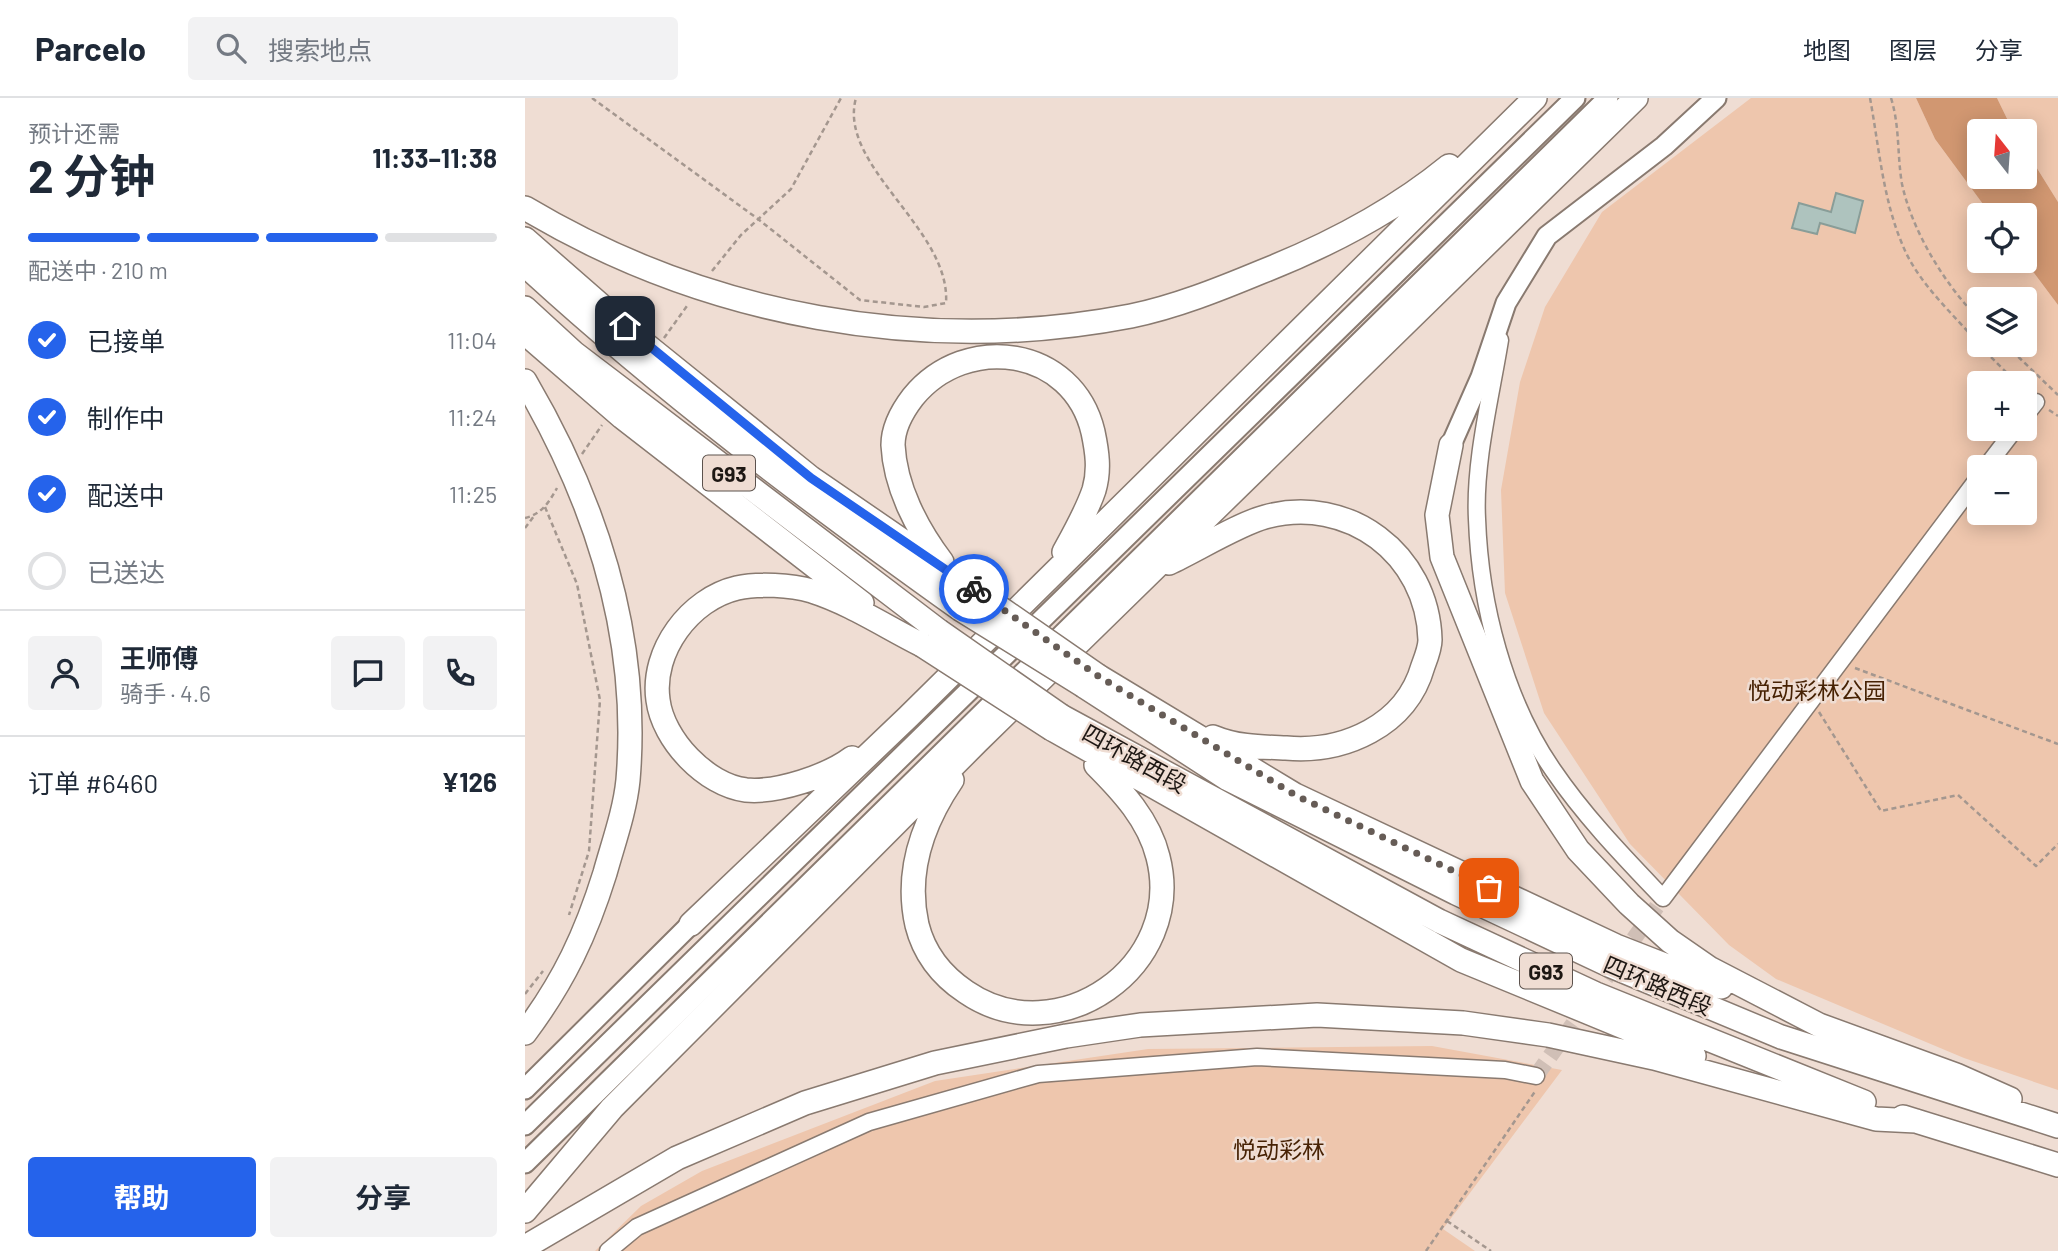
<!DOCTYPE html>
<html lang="zh">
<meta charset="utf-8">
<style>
:root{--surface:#fff;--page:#f2f2f3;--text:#1f2937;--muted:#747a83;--line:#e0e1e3;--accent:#2563eb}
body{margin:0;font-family:Barlow,"Noto Sans SC",sans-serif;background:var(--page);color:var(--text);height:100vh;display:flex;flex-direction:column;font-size:26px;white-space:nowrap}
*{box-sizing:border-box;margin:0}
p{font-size:23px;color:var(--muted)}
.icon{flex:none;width:38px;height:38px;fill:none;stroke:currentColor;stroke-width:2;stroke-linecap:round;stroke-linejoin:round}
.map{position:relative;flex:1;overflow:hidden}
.details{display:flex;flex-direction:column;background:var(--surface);width:525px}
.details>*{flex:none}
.needle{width:46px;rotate:343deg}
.buttons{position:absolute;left:1442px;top:21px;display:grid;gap:14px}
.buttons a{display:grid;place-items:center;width:70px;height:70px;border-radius:7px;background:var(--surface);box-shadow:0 4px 18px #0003;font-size:35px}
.pin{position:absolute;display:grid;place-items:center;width:60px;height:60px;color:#fff;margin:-30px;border-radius:14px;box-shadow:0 4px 10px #0006}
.courier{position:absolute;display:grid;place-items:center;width:70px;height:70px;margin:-35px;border:5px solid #2563eb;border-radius:50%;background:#fff;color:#222;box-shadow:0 2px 9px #0007}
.overview em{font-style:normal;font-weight:700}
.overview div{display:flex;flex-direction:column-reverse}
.overview{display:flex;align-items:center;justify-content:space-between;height:119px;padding:0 28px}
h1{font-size:46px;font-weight:700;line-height:52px}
.bar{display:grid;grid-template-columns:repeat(4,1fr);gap:10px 7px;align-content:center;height:84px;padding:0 28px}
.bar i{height:9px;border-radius:5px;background:var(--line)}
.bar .current{background:var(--accent)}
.bar p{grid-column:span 4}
.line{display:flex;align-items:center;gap:18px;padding:0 28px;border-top:2px solid var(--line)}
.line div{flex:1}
.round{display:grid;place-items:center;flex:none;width:74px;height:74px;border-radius:7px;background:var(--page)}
ol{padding:0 28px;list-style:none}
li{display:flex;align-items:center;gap:21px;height:77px}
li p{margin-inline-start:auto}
li .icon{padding:7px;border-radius:50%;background:var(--accent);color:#fff;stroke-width:4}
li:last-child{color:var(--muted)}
li i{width:38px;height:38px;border:4px solid var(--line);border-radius:50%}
.primary-button{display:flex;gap:14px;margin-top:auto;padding:14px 28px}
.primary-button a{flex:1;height:80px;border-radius:7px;background:var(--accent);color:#fff;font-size:28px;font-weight:700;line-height:80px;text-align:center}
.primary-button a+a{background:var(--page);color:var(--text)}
header{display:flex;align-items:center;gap:42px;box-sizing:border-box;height:98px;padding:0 35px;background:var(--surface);border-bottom:2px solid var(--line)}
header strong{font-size:33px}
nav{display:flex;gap:38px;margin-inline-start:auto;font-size:24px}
.search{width:490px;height:63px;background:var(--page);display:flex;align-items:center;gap:18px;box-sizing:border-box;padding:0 24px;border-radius:7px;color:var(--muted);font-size:26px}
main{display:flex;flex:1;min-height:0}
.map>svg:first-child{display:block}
.green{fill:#eec6ad;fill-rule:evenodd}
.water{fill:#d19771}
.building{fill:#aec3be;stroke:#899d98;stroke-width:2}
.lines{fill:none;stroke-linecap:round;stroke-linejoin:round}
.minor-tunnel{stroke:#d0bfb6;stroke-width:16;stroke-dasharray:16 8;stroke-linecap:butt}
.minor-casing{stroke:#897a70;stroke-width:19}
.major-casing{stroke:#897a70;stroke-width:23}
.highway-casing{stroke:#897a70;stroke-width:26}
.path{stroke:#a4978f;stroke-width:2.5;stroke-dasharray:5 3.5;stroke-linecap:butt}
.minor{stroke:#fff;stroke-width:16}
.major{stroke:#fff;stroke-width:19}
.highway{stroke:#fff;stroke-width:23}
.highway-bridge-casing{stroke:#897a70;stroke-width:26;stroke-linecap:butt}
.highway-bridge{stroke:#fff;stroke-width:23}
.done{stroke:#665c56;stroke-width:7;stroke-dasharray:0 12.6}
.route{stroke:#2563eb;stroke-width:9}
.labels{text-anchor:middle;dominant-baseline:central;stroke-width:5;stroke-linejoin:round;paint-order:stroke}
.shield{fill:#efddd3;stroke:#5c524d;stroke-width:2}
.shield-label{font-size:21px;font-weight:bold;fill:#1d1713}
.park-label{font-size:23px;fill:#472204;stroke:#efddd3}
.street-label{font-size:23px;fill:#1d1713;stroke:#efddd3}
</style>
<header>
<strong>Parcelo</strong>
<div class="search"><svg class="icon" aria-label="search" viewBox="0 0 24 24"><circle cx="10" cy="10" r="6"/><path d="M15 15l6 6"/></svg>搜索地点</div>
<nav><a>地图</a><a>图层</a><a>分享</a></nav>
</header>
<main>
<section class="details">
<div class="overview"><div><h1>2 分钟</h1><p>预计还需</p></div><em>11:33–11:38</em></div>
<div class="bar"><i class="current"></i><i class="current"></i><i class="current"></i><i></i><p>配送中 · 210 m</p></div>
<ol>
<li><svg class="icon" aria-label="check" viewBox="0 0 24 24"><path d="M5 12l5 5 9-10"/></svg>已接单<p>11:04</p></li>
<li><svg class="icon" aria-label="check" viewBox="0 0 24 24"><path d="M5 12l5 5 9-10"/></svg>制作中<p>11:24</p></li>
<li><svg class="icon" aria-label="check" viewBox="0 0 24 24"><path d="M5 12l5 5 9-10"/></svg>配送中<p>11:25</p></li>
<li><i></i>已送达</li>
</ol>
<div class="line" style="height:126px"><a class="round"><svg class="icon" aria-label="person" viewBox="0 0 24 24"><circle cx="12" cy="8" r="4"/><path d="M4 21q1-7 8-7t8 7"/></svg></a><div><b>王师傅</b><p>骑手 · 4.6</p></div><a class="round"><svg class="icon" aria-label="chat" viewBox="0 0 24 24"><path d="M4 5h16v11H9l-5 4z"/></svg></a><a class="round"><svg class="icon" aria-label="phone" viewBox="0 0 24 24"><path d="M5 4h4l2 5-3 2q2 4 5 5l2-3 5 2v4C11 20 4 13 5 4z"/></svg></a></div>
<div class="line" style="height:91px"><div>订单 #6460</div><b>¥126</b></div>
<div class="primary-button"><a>帮助</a><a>分享</a></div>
</section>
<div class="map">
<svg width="1533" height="1153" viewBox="0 0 1533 1153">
<rect width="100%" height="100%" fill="#efddd3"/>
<path class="green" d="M1226,0H1391L1410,41L1466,117H1454V163H1500L1533,207V992L1439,960L1251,881L1204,847L1105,746L1019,615L980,495L976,392L995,284L1020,209L1077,114ZM1454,201H1500V247H1454ZM1454,285H1500V331H1454ZM1454,369H1500V415H1454Z
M1472,0H1533V104L1500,51V33H1488Z
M907,948L1037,972L918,1131L950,1153H70L116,1108L177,1073L410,983L623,951Z"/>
<path class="water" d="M1391,0H1472L1488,33H1454V79H1500V51L1533,104V207L1500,163V117H1466L1410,41Z"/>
<path class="building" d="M1311,95L1338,103L1330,135L1295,125L1292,136L1267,130L1274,105L1306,114Z"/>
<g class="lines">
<path class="minor-tunnel" d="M1011,978L1138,800"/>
<defs>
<path id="minor" d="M975,242C966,298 949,364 952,421C955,506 979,601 1028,672C1060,719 1099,759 1138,800L1454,379
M1500,318L1511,304
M1461,369L1490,331
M83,1153L112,1129L344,1024L513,976L732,959L980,972L1011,978"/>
<path id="major" d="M926,347L956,279L981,205L1022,138L1139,48L1191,0
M0,991L166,826
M0,1027L1050,0
M0,1065L1083,0"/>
<path id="highway" d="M0,110C181,218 399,258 606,218C650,209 695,191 736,174C802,148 869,113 924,68
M0,141L120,246L286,380L452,494
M0,167C136,292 285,404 435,511
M0,210L49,255L414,533
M0,235L97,319L337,505
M0,283C71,404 115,540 103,682C100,713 88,746 80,775C61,836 39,883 0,935
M926,347L912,417L917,459L1007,683L1053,752L1104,806L1145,843L1184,870L1294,927L1431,977L1485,1001
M417,464C392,431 370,389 368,347C368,330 378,312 388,299C441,234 548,249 568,334C572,353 575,372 569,392C562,413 550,434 539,454
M644,465C670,453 714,426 740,419C823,396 903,456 905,542C905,550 901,560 898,568C881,628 819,655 761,650C736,649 712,649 688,639
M573,578L770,697L1091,848L1196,889
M559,588L703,681L931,795L1086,868L1256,939L1533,1028
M536,618L914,823L1071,896L1339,1004
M527,631L936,862L1169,958
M327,660C303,678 252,695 221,692C181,687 138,642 133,602C126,553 165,501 212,490C233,485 266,487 287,493C325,505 361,529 397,547
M427,682C397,726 380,774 392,827C399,855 417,878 441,894C533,957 661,868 633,759C624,722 597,693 571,667
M166,826L383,619L1010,0
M1378,1019L1533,1067
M0,1113L87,1010L452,644L1111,0
M0,1149L152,1060L280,1005L410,965L541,938L615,927L792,917L938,925L1023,937L1129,960L1351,1021L1391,1023"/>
</defs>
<use href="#minor" class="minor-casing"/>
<use href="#major" class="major-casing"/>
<use href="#highway" class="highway-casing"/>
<path class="path" d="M67,0L233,121L335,202L399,209L421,205C426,131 312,68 331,0
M1345,0C1354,49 1358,102 1378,148C1393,185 1429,217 1454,246
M1366,0C1375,29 1372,57 1377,86C1387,133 1420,187 1454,221
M187,173L216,137L266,91L316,0
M139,240L162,208
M1454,247L1492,285
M1481,247L1533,297
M1524,312L1533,318
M57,356L77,327
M20,409L52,486L75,602L64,753L44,817
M0,420C17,416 24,404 32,390
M0,430L9,418
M1330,570L1533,646
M1294,614L1356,713L1433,697L1511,768L1533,746
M0,896L18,873
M922,1123L966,1153
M901,1153L1011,992"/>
<use href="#minor" class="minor"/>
<use href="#major" class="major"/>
<use href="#highway" class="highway"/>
<defs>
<path id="highway-bridge" d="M452,494L573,578
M435,511L559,588
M414,533L536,618
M397,547L527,631"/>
</defs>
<use href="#highway-bridge" class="highway-bridge-casing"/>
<use href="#highway-bridge" class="highway-bridge"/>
</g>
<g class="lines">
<path class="done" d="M449,491L573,578L770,697L964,790"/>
<path class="route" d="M100,228L286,380L449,491"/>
</g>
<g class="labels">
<g class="shield">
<rect x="178" y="357.5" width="52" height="35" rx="5"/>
<rect x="995" y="855.5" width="52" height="35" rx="5"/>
</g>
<g class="shield-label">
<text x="204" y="375">G93</text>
<text x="1021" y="873">G93</text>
</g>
<g class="park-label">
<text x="1292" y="592">悦动彩林公园</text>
<text x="754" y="1051">悦动彩林</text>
</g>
<g class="street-label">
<text transform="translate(610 660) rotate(29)">四环路西段</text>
<text transform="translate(1133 887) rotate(23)">四环路西段</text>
</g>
</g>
</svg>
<div class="buttons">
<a><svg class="needle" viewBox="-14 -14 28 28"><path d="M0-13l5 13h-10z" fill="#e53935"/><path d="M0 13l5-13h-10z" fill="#747a83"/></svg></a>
<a><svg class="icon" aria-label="locate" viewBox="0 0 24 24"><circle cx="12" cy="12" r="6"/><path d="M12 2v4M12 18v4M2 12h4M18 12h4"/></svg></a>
<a><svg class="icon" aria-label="layers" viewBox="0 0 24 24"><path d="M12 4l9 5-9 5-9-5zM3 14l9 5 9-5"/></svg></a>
<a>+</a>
<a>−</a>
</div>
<div class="pin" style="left:964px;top:790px;background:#ea580c"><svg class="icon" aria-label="bag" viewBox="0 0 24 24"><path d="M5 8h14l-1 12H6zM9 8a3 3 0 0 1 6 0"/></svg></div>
<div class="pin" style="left:100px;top:228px;background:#1f2937"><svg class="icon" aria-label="home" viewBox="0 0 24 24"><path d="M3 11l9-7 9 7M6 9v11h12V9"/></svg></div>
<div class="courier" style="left:449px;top:491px"><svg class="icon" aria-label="bike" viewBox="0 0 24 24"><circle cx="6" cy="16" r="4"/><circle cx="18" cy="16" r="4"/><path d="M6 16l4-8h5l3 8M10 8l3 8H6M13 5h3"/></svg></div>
</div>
</main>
